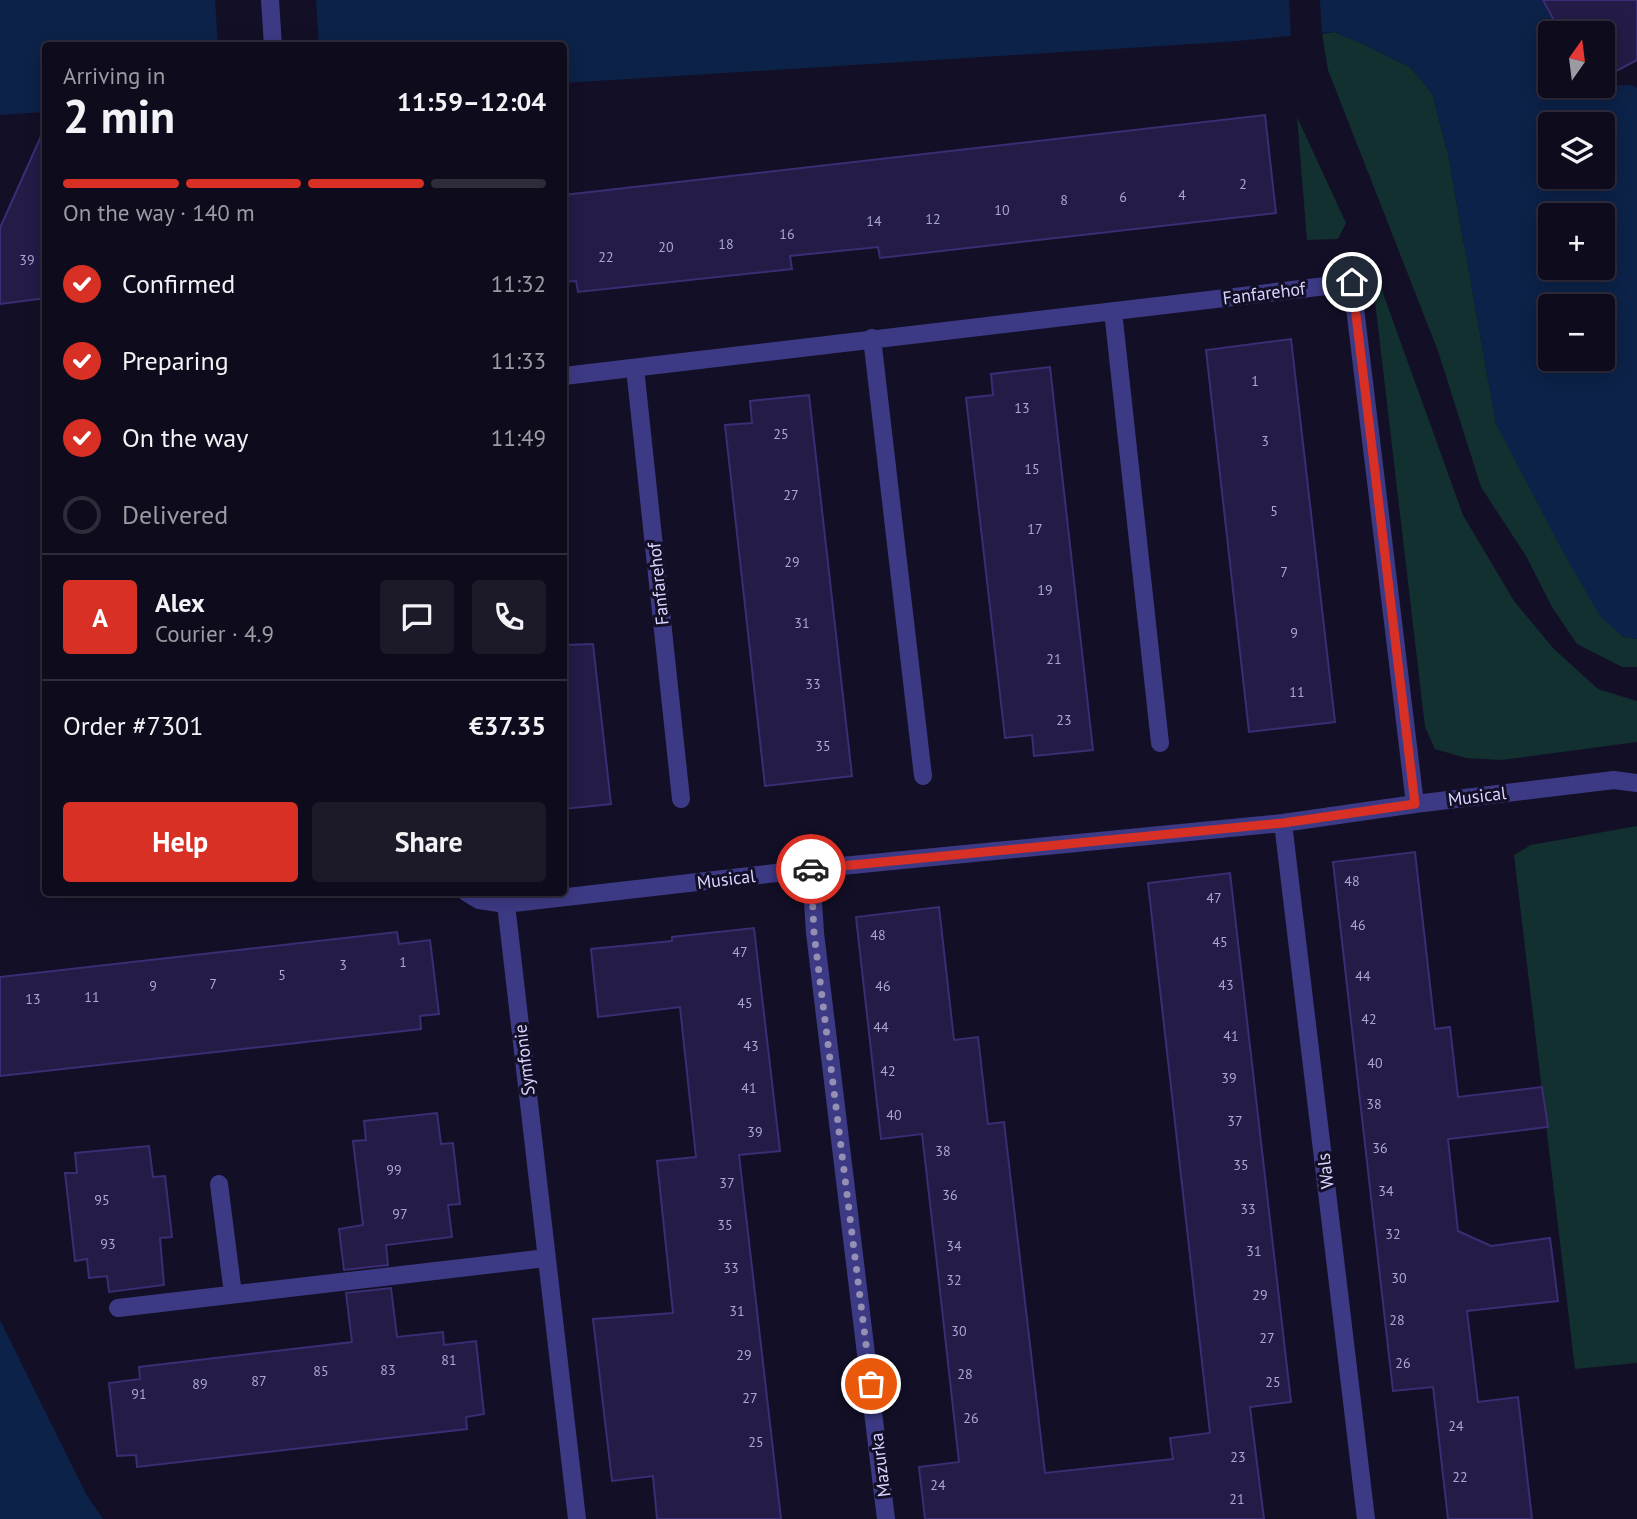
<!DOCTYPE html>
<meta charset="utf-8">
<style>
:root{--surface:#0e0b1c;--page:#1c1929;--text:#f1f3f6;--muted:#9b9ba3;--line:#2e2b3b;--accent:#d93025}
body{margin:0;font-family:"PT Sans",sans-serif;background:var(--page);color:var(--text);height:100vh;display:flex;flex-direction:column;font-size:26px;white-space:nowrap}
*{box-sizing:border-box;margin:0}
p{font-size:23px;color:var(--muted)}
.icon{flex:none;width:38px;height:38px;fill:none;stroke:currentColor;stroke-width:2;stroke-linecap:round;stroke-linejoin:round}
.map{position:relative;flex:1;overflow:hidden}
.panel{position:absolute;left:42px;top:42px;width:525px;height:854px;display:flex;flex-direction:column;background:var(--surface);border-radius:7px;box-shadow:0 4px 18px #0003,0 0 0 2px var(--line)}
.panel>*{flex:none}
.needle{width:46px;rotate:14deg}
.fabs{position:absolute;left:1538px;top:21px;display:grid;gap:14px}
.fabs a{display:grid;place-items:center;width:77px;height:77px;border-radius:7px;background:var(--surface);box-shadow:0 4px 18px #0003,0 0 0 2px var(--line);font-size:35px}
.pin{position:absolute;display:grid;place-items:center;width:60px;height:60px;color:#fff;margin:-30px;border:4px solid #fff;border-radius:50%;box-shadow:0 2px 7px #0007}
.courier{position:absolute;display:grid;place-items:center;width:70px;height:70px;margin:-35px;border:5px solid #d93025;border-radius:50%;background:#fff;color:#222;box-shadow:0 2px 9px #0007}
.headline em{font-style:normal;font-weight:700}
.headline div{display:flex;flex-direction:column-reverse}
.headline{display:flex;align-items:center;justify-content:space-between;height:119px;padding:0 21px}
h1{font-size:46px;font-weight:700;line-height:52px}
.bar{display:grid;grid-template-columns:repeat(4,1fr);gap:10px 7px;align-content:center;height:84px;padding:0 21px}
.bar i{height:9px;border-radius:5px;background:var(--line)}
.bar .selected{background:var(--accent)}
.bar p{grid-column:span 4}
.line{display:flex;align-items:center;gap:18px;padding:0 21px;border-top:2px solid var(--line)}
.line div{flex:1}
.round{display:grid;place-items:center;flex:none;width:74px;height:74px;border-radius:7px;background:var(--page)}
ol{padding:0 21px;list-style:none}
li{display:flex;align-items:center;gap:21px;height:77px}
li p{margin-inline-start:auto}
li .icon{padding:7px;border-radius:50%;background:var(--accent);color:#fff;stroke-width:4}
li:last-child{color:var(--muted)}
li i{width:38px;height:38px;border:4px solid var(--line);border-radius:50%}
.action{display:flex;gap:14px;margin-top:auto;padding:14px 21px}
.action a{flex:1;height:80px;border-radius:7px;background:var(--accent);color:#fff;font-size:28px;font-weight:700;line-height:80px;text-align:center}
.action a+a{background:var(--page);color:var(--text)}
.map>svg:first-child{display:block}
.green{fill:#12302f}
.water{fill:#0c2248;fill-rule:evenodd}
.pier{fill:#130f26}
.building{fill:#241b47;stroke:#3b2d73;stroke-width:2}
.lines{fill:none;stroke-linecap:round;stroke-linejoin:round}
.minor{stroke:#3d3a85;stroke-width:18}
.done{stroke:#948fb3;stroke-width:7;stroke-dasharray:0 12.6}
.route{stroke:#d93025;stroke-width:9}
.labels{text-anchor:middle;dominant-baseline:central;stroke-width:6;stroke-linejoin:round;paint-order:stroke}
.number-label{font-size:14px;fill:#aca6d1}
.street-label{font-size:18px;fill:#d9d4ff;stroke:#130f26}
</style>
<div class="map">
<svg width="1637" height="1519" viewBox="0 0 1637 1519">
<rect width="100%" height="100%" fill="#130f26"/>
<path class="green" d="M1334,32L1361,43L1410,67L1432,93L1448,154L1496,424L1622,636L1637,639V667H1622L1577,644L1552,607L1526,556L1481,487L1438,351L1328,70L1322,34Z
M1297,117L1346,223L1338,239L1307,240Z
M1375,274L1379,276L1384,296L1463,515L1514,601L1553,648L1598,689L1637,701V742L1501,760L1466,758L1435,749L1425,727L1375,301L1364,284L1366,275Z
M1637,826V1363L1575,1369L1514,855L1531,845Z"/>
<path class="water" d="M0,0H1543L1561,33H1550V86L1631,85L1637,88V639L1622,636L1600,616L1563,552L1496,424L1448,154L1432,93L1410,67L1361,43L1334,32L1225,42L564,83V46H46L45,112L0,115ZM1550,124H1603V177H1550ZM1550,215H1603V268H1550ZM1550,306H1603V359H1550Z
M0,1320L86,1494L103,1519H0Z"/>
<path class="pier" d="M215,0H316L319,45H218Z
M1289,0H1320L1322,36L1291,38Z"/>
<path class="building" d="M1543,0H1637V60L1603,78V33H1561Z
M1265,115L1276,213L880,258L878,247L790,256L792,269L578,292L576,281L564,282V195Z
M46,125V298L0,304V228Z
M1291,339L1335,722L1249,732L1206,350Z
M1050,367L1093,750L1034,756L1032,735L1005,738L966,398L993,395L991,374Z
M809,395L852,776L765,786L725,425L752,423L750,401Z
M593,644L611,804L564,809V645Z
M1415,852L1435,1029L1450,1027L1458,1097L1542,1087L1548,1127L1448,1139L1458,1231L1491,1246L1550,1238L1558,1301L1467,1311L1478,1402L1518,1397L1532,1519H1448L1433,1387L1393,1391L1333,862Z
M1230,873L1291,1402L1250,1407L1264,1519H925L919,1467L959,1462L937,1264L922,1134L881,1139L856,917L939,907L954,1040L978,1037L988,1124L1004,1122L1045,1473L1173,1459L1170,1438L1210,1433L1148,883Z
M754,928L780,1151L739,1155L781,1519H657L653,1476L612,1481L593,1319L673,1313L657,1161L696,1157L680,1007L598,1017L591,949L672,941V937Z
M397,932L399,944L430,940L439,1014L420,1016L421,1029L0,1076V977Z
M437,1113L441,1144L453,1143L460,1204L448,1205L452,1237L386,1245L388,1265L344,1270L339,1229L363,1225L353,1141L366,1140L364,1121Z
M149,1146L153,1177L165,1176L172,1237L160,1238L164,1285L109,1292L107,1276L89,1278L87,1259L75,1261L65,1173H77L75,1153Z
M391,1288L397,1337L443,1332L444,1345L476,1341L484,1414L466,1417L467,1429L137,1467L136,1455L117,1456L109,1383L140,1379L139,1367L352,1342L346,1293Z"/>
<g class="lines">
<path class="minor" d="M270,0L273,46
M1113,311L1160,743
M872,338L923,776
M635,368L681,799
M564,376L1352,283L1415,804
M1283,823L1366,1519
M811,869L815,933L886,1519
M466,892L479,900L506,904L577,1519
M506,904L811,869L1283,823L1415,804L1614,780L1637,783
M219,1184L233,1294
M118,1308L546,1258"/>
</g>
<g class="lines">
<path class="done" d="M811,869L814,933L871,1384"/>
<path class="route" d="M811,869L1283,823L1415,804L1352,282"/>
</g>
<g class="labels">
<g class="number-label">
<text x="1243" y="184">2</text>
<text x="1182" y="195">4</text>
<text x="1123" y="197">6</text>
<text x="1064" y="200">8</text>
<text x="1002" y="210">10</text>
<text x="933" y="219">12</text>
<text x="874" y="221">14</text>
<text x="787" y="234">16</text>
<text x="726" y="244">18</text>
<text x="666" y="247">20</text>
<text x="606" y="257">22</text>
<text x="27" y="260">39</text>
<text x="1255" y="381">1</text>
<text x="1022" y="408">13</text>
<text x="781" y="434">25</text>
<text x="1265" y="441">3</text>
<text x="1032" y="469">15</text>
<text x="791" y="495">27</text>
<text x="1274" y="511">5</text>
<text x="1035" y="529">17</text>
<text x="792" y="562">29</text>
<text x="1284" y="572">7</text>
<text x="1045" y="590">19</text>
<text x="802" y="623">31</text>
<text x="1294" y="633">9</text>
<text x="1054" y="659">21</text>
<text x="813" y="684">33</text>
<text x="1297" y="692">11</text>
<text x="1064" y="720">23</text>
<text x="823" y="746">35</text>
<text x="1352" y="881">48</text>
<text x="1214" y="898">47</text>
<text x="1358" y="925">46</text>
<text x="878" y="935">48</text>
<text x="1220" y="942">45</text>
<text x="740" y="952">47</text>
<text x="403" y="962">1</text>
<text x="343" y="965">3</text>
<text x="282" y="975">5</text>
<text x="1363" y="976">44</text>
<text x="213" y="984">7</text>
<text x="1226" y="985">43</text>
<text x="153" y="986">9</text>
<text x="883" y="986">46</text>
<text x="92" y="997">11</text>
<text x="33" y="999">13</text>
<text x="745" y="1003">45</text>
<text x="1369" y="1019">42</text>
<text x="881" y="1027">44</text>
<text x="1231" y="1036">41</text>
<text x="751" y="1046">43</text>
<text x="1375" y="1063">40</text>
<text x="888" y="1071">42</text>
<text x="1229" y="1078">39</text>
<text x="749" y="1088">41</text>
<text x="1374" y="1104">38</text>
<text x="894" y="1115">40</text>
<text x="1235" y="1121">37</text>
<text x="755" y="1132">39</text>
<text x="1380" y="1148">36</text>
<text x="943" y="1151">38</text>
<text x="1241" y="1165">35</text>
<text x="394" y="1170">99</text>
<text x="727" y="1183">37</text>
<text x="1386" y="1191">34</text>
<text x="950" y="1195">36</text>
<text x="102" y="1200">95</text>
<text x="1248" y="1209">33</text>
<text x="400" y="1214">97</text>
<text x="725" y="1225">35</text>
<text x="1393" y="1234">32</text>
<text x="108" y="1244">93</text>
<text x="954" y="1246">34</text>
<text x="1254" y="1251">31</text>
<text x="731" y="1268">33</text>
<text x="1399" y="1278">30</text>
<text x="954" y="1280">32</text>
<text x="1260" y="1295">29</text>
<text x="737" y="1311">31</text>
<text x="1397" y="1320">28</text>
<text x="959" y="1331">30</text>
<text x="1267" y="1338">27</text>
<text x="744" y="1355">29</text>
<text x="449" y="1360">81</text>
<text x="1403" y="1363">26</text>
<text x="388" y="1370">83</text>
<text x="321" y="1371">85</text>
<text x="965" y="1374">28</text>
<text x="259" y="1381">87</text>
<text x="1273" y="1382">25</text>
<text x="200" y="1384">89</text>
<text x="139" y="1394">91</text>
<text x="750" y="1398">27</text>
<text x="971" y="1418">26</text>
<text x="1456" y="1426">24</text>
<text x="756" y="1442">25</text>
<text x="1238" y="1457">23</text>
<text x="1460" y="1477">22</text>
<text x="938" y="1485">24</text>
<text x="1237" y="1499">21</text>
</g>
<g class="street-label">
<text transform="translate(1264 293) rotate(-7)">Fanfarehof</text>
<text transform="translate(658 584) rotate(-96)">Fanfarehof</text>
<text transform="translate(1477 796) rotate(-7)">Musical</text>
<text transform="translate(726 879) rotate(-7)">Musical</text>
<text transform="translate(524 1060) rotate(-97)">Symfonie</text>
<text transform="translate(1325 1171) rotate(-97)">Wals</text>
<text transform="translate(880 1465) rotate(-97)">Mazurka</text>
</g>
</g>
</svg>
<div class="fabs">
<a><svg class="needle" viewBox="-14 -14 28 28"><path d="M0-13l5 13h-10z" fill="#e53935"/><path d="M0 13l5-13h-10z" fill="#9b9ba3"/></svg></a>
<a><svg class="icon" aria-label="layers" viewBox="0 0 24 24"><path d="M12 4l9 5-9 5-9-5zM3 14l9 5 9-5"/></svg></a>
<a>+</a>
<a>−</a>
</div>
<div class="pin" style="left:871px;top:1384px;background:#ea580c"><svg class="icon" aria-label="bag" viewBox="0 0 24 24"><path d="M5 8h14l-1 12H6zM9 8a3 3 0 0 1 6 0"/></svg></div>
<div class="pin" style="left:1352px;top:282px;background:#1f2937"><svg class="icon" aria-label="home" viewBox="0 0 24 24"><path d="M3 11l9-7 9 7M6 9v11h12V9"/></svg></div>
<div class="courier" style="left:811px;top:869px"><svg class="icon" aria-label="car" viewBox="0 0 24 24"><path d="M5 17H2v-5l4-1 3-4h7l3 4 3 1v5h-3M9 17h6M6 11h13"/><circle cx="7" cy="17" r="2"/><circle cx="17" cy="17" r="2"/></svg></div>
<section class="panel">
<div class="headline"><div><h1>2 min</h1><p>Arriving in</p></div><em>11:59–12:04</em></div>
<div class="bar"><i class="selected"></i><i class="selected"></i><i class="selected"></i><i></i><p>On the way · 140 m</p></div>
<ol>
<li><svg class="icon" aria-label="check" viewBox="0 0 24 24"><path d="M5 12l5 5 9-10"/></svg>Confirmed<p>11:32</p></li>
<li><svg class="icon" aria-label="check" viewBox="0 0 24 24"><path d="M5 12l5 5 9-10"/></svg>Preparing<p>11:33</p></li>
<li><svg class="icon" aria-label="check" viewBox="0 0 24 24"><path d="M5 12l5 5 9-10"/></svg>On the way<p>11:49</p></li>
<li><i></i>Delivered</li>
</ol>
<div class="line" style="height:126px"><b class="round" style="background:var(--accent);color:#fff">A</b><div><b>Alex</b><p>Courier · 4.9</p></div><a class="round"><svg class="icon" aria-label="chat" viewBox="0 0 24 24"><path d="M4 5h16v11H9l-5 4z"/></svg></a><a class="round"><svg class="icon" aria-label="phone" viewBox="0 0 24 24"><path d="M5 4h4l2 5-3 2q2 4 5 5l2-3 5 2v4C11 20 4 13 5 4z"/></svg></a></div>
<div class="line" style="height:91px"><div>Order #7301</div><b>€37.35</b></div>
<div class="action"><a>Help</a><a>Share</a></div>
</section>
</div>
